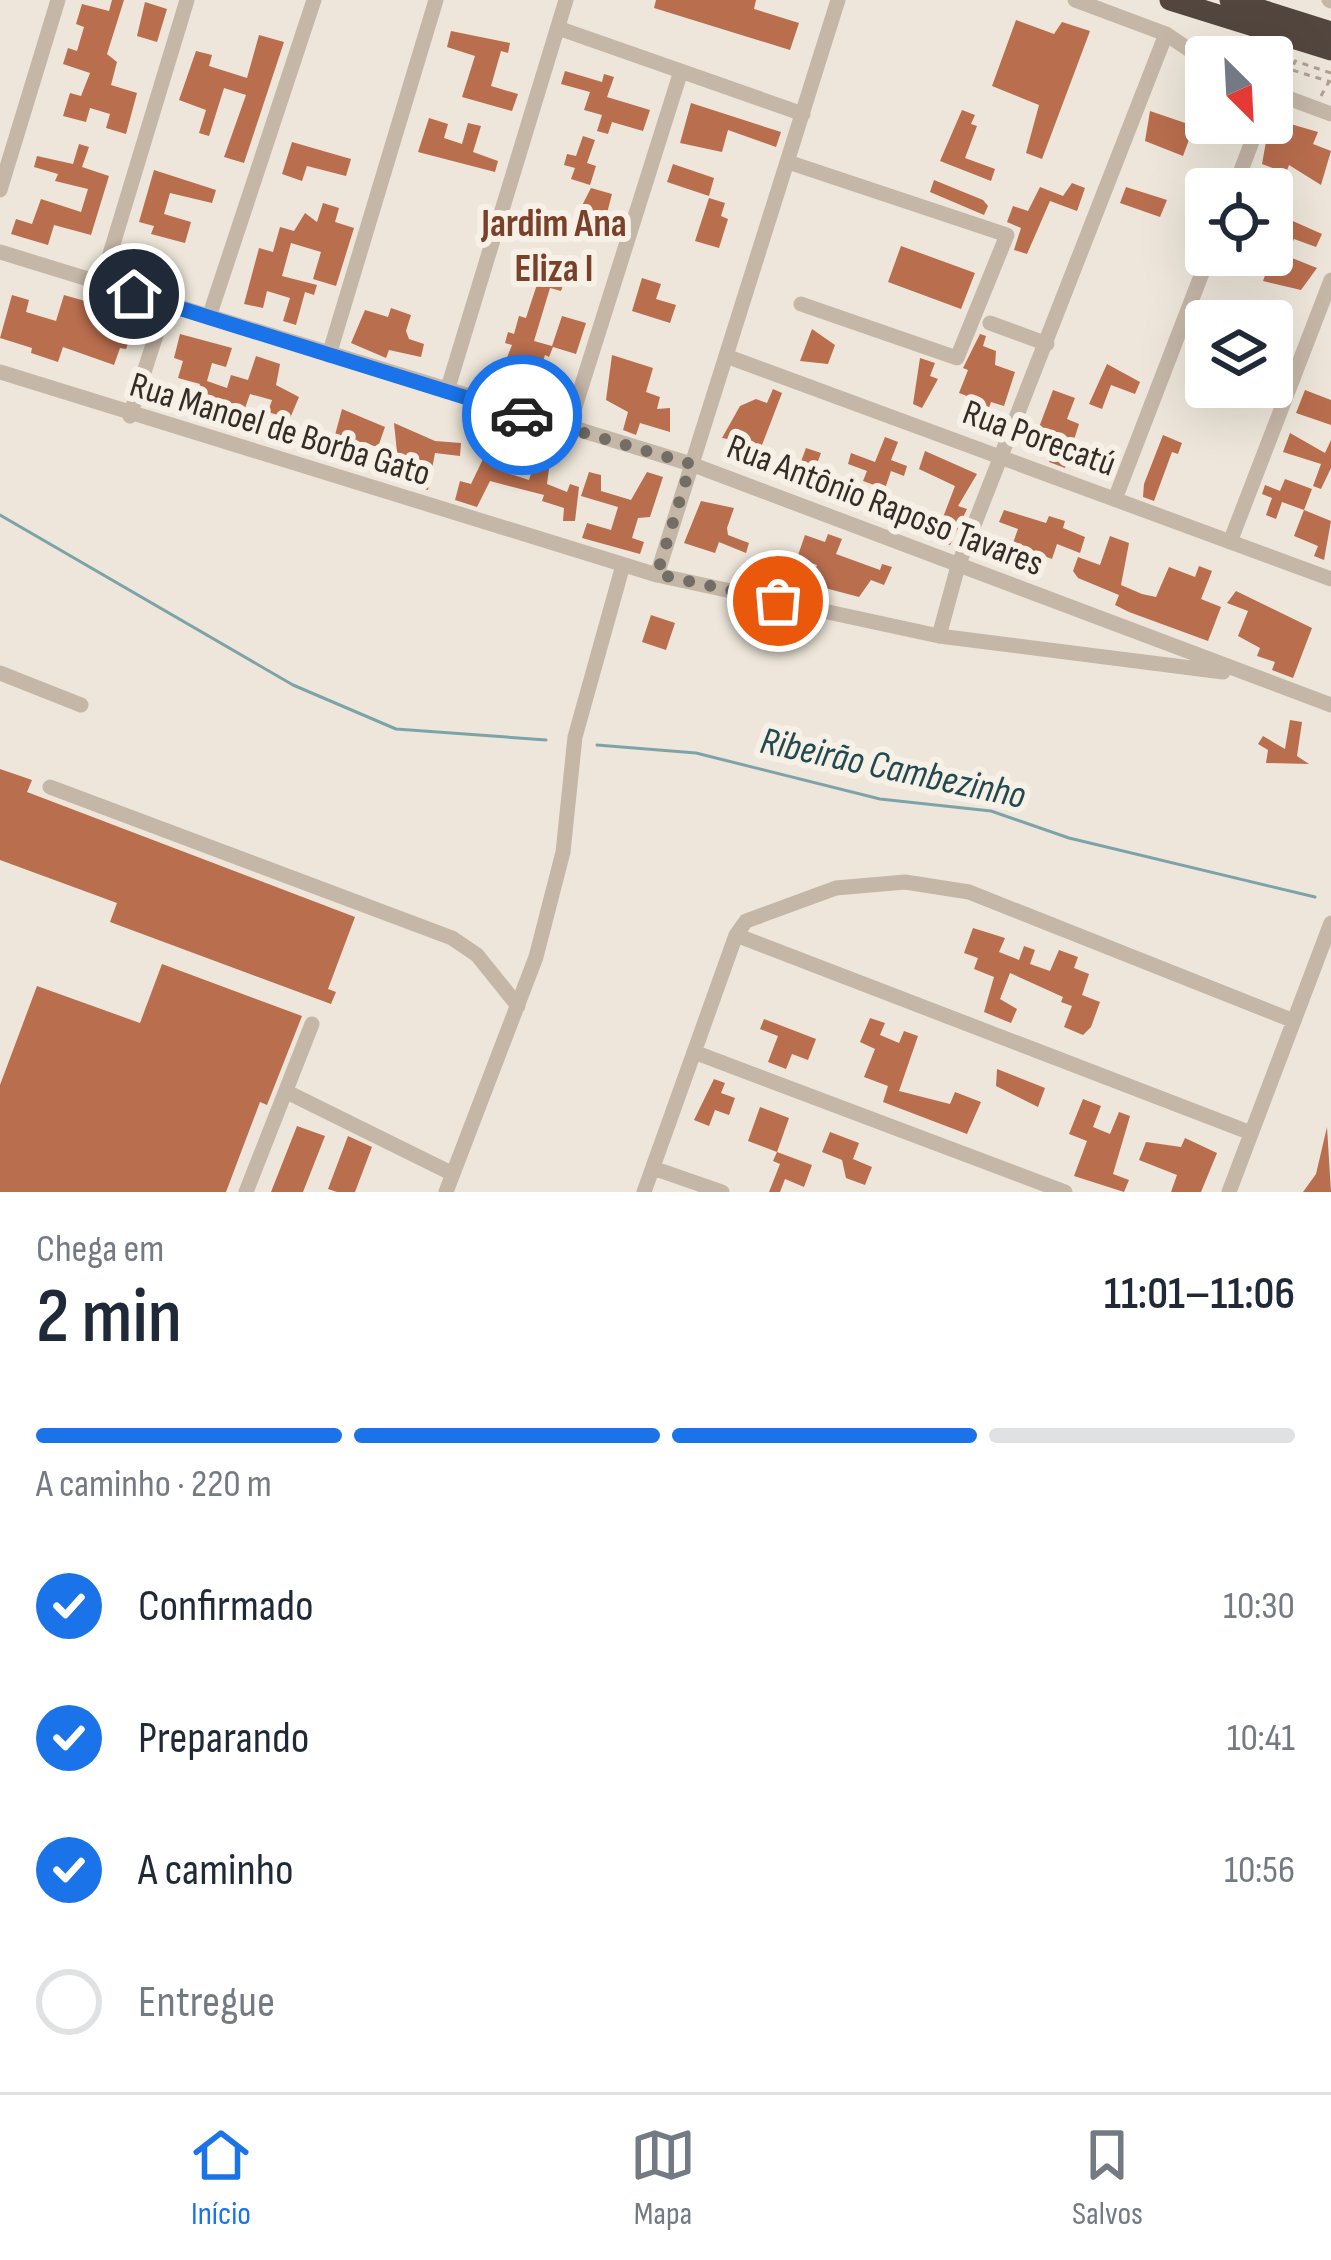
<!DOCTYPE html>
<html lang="pt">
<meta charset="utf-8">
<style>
:root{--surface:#fff;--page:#f6f6f7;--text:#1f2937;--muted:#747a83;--line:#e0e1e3;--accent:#1a73e8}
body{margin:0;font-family:"Sofia Sans Condensed",sans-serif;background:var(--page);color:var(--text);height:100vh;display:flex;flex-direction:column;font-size:45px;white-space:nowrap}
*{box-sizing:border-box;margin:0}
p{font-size:39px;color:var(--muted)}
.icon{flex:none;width:66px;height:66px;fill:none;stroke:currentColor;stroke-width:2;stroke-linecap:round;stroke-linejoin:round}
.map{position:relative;height:1192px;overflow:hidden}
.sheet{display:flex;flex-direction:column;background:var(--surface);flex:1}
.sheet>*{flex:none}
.needle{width:78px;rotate:156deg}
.fabs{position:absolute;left:1185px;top:36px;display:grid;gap:24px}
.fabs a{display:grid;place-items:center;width:108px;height:108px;border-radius:12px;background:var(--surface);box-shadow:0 12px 48px #0002;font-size:60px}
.pin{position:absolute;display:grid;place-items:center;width:102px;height:102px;color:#fff;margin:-51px;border:6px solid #fff;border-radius:50%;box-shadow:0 3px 12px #0007}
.courier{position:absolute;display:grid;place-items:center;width:120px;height:120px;margin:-60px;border:9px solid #1a73e8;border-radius:50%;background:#fff;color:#222;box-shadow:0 3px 15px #0007}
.summary em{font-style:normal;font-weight:600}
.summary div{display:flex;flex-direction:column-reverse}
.summary{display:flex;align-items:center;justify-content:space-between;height:204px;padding:0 36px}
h1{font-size:78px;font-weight:600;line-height:90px}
.bar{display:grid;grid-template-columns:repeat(4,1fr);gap:18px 12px;align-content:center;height:144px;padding:0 36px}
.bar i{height:15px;border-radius:9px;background:var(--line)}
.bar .current{background:var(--accent)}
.bar p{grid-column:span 4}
ol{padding:0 36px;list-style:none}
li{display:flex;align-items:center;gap:36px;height:132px}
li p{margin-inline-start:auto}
li .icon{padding:12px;border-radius:50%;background:var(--accent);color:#fff;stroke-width:4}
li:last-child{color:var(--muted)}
li i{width:66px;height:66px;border:6px solid var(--line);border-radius:50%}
.dock{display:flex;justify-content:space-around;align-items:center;height:168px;border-top:3px solid var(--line);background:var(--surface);font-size:33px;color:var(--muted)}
.dock a{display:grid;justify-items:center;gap:6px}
.dock .current{color:var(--accent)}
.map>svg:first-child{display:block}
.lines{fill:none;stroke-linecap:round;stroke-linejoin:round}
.stream{stroke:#7ca4a8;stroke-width:3}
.building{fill:#b96e4e}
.path{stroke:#b1a192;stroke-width:3;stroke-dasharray:6 6;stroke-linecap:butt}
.minor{stroke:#c5b7a8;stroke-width:15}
.highway{stroke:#53463f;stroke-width:21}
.done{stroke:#746d66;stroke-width:12;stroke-dasharray:0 21.6}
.route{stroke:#1a73e8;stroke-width:15}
.labels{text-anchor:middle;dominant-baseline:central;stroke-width:12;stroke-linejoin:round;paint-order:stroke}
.street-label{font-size:36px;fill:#332c27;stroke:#f7f0e6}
.neighbourhood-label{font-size:39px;font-weight:bold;fill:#794129;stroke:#f7f0e6}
.water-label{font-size:39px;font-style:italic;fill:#214a50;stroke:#f7f0e6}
</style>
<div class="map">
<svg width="1331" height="1192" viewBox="0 0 1331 1192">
<rect width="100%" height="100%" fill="#eee6da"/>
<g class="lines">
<path class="stream" d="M0,515L293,685L396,729L546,740
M597,745L696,753L880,799L991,811L1069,838L1315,897"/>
</g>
<path class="building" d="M112,0H124L107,54L117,62L111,85L137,93L126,134L106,128L110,114L90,108L86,122L63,116L70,93L81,96L90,73L63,64L68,48L77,51L84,27L76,24L82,4L109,11Z
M656,0H756L754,9L799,23L790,50L654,8Z
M145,2L167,9L157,42L137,36Z
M1016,20L1054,34L1062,22L1090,31L1042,159L1026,153L1039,105L992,86Z
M451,31L510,43L508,53L501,51L491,86L518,94L512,111L462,97L475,56L447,47Z
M259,35L284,42L244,163L224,157L246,95L224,88L209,136L199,133L206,110L179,100L196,51L212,55L209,66L247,78Z
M565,71L602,82L604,74L614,77L607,97L650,110L643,131L612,122L608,134L597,131L602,115L584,110L590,92L561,84Z
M691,103L781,132L776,147L728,130L722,152L680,143Z
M962,110L975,115L971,124L977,126L965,158L995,169L991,181L940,161Z
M1150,111L1194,126L1183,156L1145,141Z
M429,118L448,124L444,138L462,144L468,123L481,126L473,152L498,161L495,172L418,152Z
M1277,120L1318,132L1313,144L1331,151L1321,185L1289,165L1286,173L1262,164L1267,136Z
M583,136L595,140L587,163L596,166L590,185L571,179L575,168L564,165L567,154L576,156Z
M292,142L351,159L346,176L307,166L302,181L282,174Z
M79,144L89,147L82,167L109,176L91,235L54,225L48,245L11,234L16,219L32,224L41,199L81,212L88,189L55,181L58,174L34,167L37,156L73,164Z
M673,164L714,178L709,196L667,182Z
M154,170L216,190L212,203L170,193L164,214L191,222L185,243L151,234L154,226L139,222Z
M934,180L983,200L988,206L984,215L930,192Z
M1072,183L1085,188L1077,211L1050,201L1027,254L1014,250L1021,228L1007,222L1013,206L1028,211L1040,187L1063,196Z
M1126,187L1167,200L1160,217L1120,203Z
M591,188L612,194L607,213L617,216L610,237L572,225Z
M709,198L725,203L721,216L728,219L719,248L695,241Z
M323,203L339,208L335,222L354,228L336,286L313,279L321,252L291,243L282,276L317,285L314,295L305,292L296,325L283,321L290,298L267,291L263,308L244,304L259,248L273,252L280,227L294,231L305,213L317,222Z
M1286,218L1322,234L1316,247L1294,239L1287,256L1317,268L1301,290L1263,281Z
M901,246L975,273L961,309L888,282Z
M544,263L568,270L561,291L550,288L534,341L552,346L562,316L586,323L576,354L553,347L549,357L545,355L538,377L562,385L556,402L498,380L512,345L505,343L508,332L514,334L519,316L526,318Z
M642,278L661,284L656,299L676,305L670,323L632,311Z
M12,295L29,300L26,312L56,321L64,295L113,309L108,326L130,338L126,349L120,348L114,365L63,347L58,362L31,353L32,348L0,338Z
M391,308L411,315L406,331L409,339L424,344L421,357L389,350L386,358L351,343L365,310L388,317Z
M812,329L835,345L828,364L800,361Z
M180,334L232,348L226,367L212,363L207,381L227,388L231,375L248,380L256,356L280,364L276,385L299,397L285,430L275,427L278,415L268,412L272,400L250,394L245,408L215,400L198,391L200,384L178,378L183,361L174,358Z
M980,334L986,336L983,346L996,351L995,365L1015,372L1004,406L991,402L982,428L958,422L967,396L959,393L968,370L963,368Z
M612,355L653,368L646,392L660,397L657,409L670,408V432L640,423L636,435L623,430L628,412L606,400Z
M920,358L935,363L930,376L938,379L922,408L913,404Z
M1107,364L1140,382L1135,394L1111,385L1102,409L1089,404Z
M773,389L782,393L762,445L722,438L740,406L756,399L767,403Z
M1053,390L1075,398L1067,419L1079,424L1065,468L1049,462L1052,454L1032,446Z
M1305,390L1331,400V425L1296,413Z
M342,409L385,427L378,447L357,441L352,456L331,450Z
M394,423L435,441L461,443L460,456L435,453L428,490L416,486V458L398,462Z
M498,429L511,433L501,464L506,465L504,472L529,480L541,442L552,446L547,484L567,492L570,484L579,487L575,521H563L564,508L542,501L544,495L490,481L477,507L455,500L460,481L471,484L483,459L488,460Z
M1290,433L1325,453L1331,440V468L1321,489L1313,486L1321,464L1283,452Z
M1163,435L1182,443L1178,454L1172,452L1154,501L1143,497L1144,484Z
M885,437L898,442L891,460L907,466L904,476L891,471L885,489L863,481L867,471L848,464L851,453L875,462Z
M806,448L821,453L809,485L774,477L780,460L799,467Z
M925,451L977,474L958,506L967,509L950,545L920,534L927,515L942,520L955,486L919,469Z
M589,472L601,475V491L631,500L647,472L663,477L650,517L638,518L632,538L644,542L640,554L582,538L587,523L611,530L618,507L581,496Z
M1285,479L1312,489L1304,510L1282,502L1276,519L1266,515L1272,498L1262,494L1265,485L1280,491Z
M701,501L734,508L727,528L728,535L749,543L746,553L719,542L715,553L684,543Z
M1004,510L1046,523L1049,516L1065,521L1063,528L1085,537L1080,553L1057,544L1052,559L1029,550L1025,560L1009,554L1018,529L999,522Z
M1304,510L1331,521L1324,560L1314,556L1318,546L1294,536Z
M828,534L842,539L836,554L880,570L882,564L892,567L884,585L871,580L859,597L810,584L817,565L797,558L805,535L825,542Z
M1110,536L1129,543L1121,585L1142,594L1156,597L1169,567L1195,577L1199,566L1212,571L1201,599L1221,607L1208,641L1129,612L1115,605L1119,595L1078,578L1073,571L1078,557L1100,565Z
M1236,591L1312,628L1293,678L1272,670L1275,662L1257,656L1260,648L1238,636L1248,611L1227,603Z
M651,615L675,623L666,650L642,642Z
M1290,720L1302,722L1297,756L1309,764L1266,763L1268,750L1258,744L1263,736L1285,749Z
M0,769L32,780L27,792L355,917L328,989L336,992L331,1004L110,922L117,903L0,860Z
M973,928L1005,938L999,952L1019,960L1024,946L1035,950L1030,964L1050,971L1059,950L1078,957L1074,968L1089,974L1082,995L1100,1002L1091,1027L1083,1035L1064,1027L1072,1006L1061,1002L1063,997L1010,973L1000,999L1017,1009L1011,1023L984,1012L994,977L974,969L978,958L964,953Z
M162,964L302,1016L267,1105L260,1102L226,1192H0V1085L37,986L140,1023Z
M870,1018L885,1023L880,1035L899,1043L904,1031L918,1036L899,1091L950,1104L955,1092L981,1102L967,1134L883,1102L888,1086L864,1077L875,1049L860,1042Z
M764,1019L816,1039L808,1060L792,1054L786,1069L768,1062L778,1036L760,1029Z
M997,1069L1045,1088L1038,1107L996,1086Z
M714,1079L725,1083L721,1093L735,1098L729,1115L715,1110L709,1126L694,1120Z
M1083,1099L1101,1106L1093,1127L1110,1134L1119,1112L1130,1116L1113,1174L1129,1180L1124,1192L1074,1176L1087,1141L1069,1134Z
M760,1107L789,1118L777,1152L812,1165L804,1187L785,1179L780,1192H769L780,1164L773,1161L777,1152L748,1141Z
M297,1126L325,1136L303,1192H271Z
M1327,1127L1331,1192H1303L1316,1174Z
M830,1132L859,1143L853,1159L872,1167L865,1185L846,1178L842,1160L822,1152Z
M348,1136L372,1147L355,1192H337L328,1189Z
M1185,1138L1217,1153L1201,1192H1171L1177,1175L1139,1160L1146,1142L1181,1147Z"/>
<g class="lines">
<path class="path" d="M1331,73L1295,61L1292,70L1331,82
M1321,96L1331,78"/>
<path class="minor" d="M1075,0L1166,34L1206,61
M1329,0L1331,1
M558,28L803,114
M1272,92L1331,114
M788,162L1007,235L957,358L801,304
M1234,189L1259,123
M0,190L58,0
M0,252L691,464L1331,705
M101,284L187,0
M209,317L314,0
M990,323L1047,344
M329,355L436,0
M726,356L1331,579
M0,372L657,575L939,636L1223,672
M447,391L566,0
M130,416L166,304
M568,429L681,71
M1115,499L1209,255
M1230,542L1331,280
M657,575L838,0
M939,636L958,566L1166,34
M0,673L81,705
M50,787L452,938L477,955L518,1006
M736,935L1251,1133
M694,1052L1065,1192
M287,1092L453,1174
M653,1168L722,1192
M246,1192L312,1024
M446,1192L536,957L563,852L575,737L623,565
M644,1192L736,935L746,921L836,888L905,882L969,892L1294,1021
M1229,1192L1331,923"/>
<path class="highway" d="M1170,0L1331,50
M1230,0L1331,32"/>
</g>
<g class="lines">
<path class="done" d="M522,415L691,464L657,574L778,601"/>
<path class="route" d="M134,294L522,415"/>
</g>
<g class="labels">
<g class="street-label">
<text transform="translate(280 430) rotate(17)">Rua Manoel de Borba Gato</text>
<text transform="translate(1039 439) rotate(20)">Rua Porecatú</text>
<text transform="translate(885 506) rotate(21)">Rua Antônio Raposo Tavares</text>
</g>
<g class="neighbourhood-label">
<text x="554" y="224">Jardim Ana<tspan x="554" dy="45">Eliza I</tspan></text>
</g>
<g class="water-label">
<text transform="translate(893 769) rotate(12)">Ribeirão Cambezinho</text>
</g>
</g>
</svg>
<div class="fabs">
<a><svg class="needle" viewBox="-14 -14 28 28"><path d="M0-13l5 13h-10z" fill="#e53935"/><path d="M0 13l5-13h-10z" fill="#747a83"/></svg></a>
<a><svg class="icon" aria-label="locate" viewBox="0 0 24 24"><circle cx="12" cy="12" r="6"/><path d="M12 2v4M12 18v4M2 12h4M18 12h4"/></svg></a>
<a><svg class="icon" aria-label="layers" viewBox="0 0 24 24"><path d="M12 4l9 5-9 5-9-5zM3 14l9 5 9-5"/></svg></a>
</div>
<div class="pin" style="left:778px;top:601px;background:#ea580c"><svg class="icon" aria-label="bag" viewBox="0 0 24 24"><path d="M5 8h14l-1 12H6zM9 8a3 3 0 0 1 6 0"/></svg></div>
<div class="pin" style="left:134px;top:294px;background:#1f2937"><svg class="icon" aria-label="home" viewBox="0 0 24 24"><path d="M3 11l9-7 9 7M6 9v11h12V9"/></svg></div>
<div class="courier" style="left:522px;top:415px"><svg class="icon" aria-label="car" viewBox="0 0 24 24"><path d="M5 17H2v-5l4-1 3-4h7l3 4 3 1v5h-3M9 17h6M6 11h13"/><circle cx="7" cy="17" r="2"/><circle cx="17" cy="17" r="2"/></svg></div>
</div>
<section class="sheet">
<div class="summary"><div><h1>2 min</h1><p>Chega em</p></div><em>11:01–11:06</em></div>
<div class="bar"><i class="current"></i><i class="current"></i><i class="current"></i><i></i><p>A caminho · 220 m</p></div>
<ol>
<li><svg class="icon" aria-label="check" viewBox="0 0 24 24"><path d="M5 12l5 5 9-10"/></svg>Confirmado<p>10:30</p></li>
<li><svg class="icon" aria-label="check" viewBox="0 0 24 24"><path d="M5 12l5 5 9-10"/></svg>Preparando<p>10:41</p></li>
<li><svg class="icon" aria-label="check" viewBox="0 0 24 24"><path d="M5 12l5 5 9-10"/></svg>A caminho<p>10:56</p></li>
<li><i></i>Entregue</li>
</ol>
</section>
<nav class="dock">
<a class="current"><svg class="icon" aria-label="home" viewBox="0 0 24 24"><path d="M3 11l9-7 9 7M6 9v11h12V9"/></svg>Início</a>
<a><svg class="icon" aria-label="map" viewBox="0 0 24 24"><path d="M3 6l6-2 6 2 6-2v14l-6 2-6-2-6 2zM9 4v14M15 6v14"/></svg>Mapa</a>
<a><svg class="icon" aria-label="saved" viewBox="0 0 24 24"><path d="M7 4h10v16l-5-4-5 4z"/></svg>Salvos</a>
</nav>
